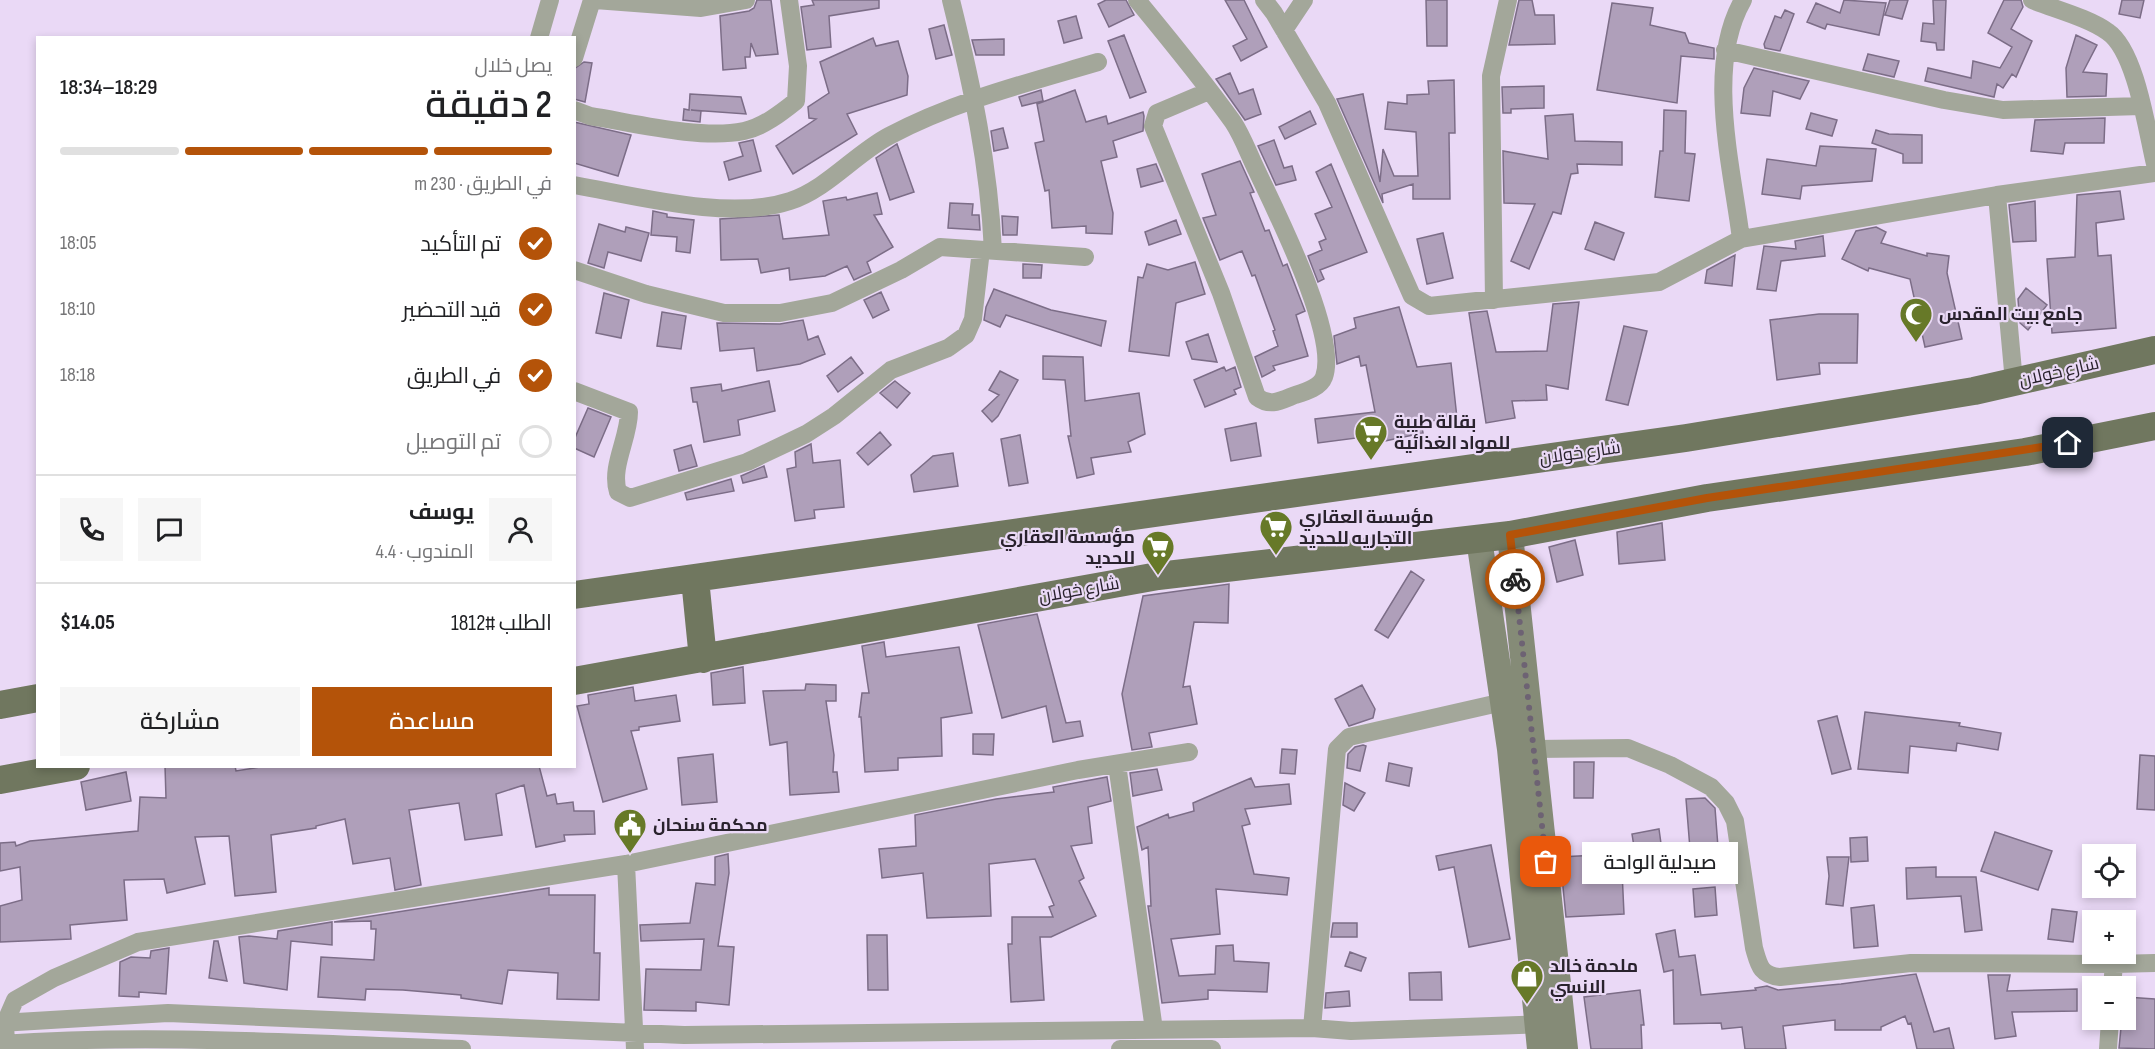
<!DOCTYPE html>
<html lang="ar">
<meta charset="utf-8">
<style>
:root{--surface:#fff;--page:#f6f6f6;--text:#202124;--muted:#757577;--line:#e0e0e0;--accent:#b45309}
body{margin:0;font-family:"Sofia Sans Condensed",Cairo,sans-serif;background:var(--page);color:var(--text);direction:rtl;height:100vh;display:flex;flex-direction:column;font-size:22px;white-space:nowrap}
*{box-sizing:border-box;margin:0}
p{font-size:20px;color:var(--muted)}
.icon{flex:none;width:33px;height:33px;fill:none;stroke:currentColor;stroke-width:2;stroke-linecap:round;stroke-linejoin:round}
.map{position:relative;flex:1;overflow:hidden;direction:ltr}
.side{position:absolute;left:36px;top:36px;width:540px;height:732px;display:flex;flex-direction:column;background:var(--surface);border-radius:0px;box-shadow:0 3px 9px #0003;direction:rtl}
.side>*{flex:none}
.tools{position:absolute;left:2082px;top:844px;display:grid;gap:12px}
.tools a{display:grid;place-items:center;width:54px;height:54px;border-radius:0px;background:var(--surface);box-shadow:0 3px 9px #0003;font-size:30px}
.pin{position:absolute;display:grid;place-items:center;width:51px;height:51px;color:#fff;margin:-26px;border-radius:12px;box-shadow:0 3px 9px #0006}
.courier{position:absolute;display:grid;place-items:center;width:60px;height:60px;margin:-30px;border:4px solid #b45309;border-radius:50%;background:#fff;color:#222;box-shadow:0 2px 8px #0007}
.bubble{position:absolute;height:42px;border-radius:0px;background:var(--surface);box-shadow:0 3px 9px #0003;font-size:20px;font-weight:600;line-height:42px;text-align:center;direction:rtl}
.overview em{font-style:normal;font-weight:600}
.overview div{display:flex;flex-direction:column-reverse}
.overview{display:flex;align-items:center;justify-content:space-between;height:102px;padding:0 24px}
h1{font-size:39px;font-weight:600;line-height:45px}
.bar{display:grid;grid-template-columns:repeat(4,1fr);gap:9px 6px;align-content:center;height:72px;padding:0 24px}
.bar i{height:8px;border-radius:4px;background:var(--line)}
.bar .selected{background:var(--accent)}
.bar p{grid-column:span 4}
.line{display:flex;align-items:center;gap:15px;padding:0 24px;border-top:2px solid var(--line)}
.line div{flex:1}
.round{display:grid;place-items:center;flex:none;width:63px;height:63px;border-radius:0px;background:var(--page)}
ol{padding:0 24px;list-style:none}
li{display:flex;align-items:center;gap:18px;height:66px}
li p{margin-inline-start:auto}
li .icon{padding:6px;border-radius:50%;background:var(--accent);color:#fff;stroke-width:4}
li:last-child{color:var(--muted)}
li i{width:33px;height:33px;border:3px solid var(--line);border-radius:50%}
.cta{display:flex;gap:12px;margin-top:auto;padding:12px 24px}
.cta a{flex:1;height:69px;border-radius:0px;background:var(--accent);color:#fff;font-size:24px;font-weight:600;line-height:69px;text-align:center}
.cta a+a{background:var(--page);color:var(--text)}
.map>svg:first-child{display:block}
.building{fill:#af9fba;stroke:#7c6d87;stroke-width:1.5}
.lines{fill:none;stroke-linecap:round;stroke-linejoin:round}
.street{stroke:#a3a79a;stroke-width:18}
.secondary{stroke:#858b77;stroke-width:26}
.primary{stroke:#70775f;stroke-width:28}
.done{stroke:#6d6273;stroke-width:6;stroke-dasharray:0 10.8}
.route{stroke:#b45309;stroke-width:8}
.labels{text-anchor:middle;dominant-baseline:central;stroke-width:4.5;stroke-linejoin:round;paint-order:stroke}
.poi-label{font-size:18px;font-weight:bold;fill:#29222d;stroke:#ead9f6;text-anchor:start}
.street-label{font-size:18px;fill:#29222d;stroke:#ead9f6}
</style>
<div class="map">
<svg width="2155" height="1049" viewBox="0 0 2155 1049">
<rect width="100%" height="100%" fill="#ead9f6"/>
<path class="building" d="M757,0H771L778,54L756,56L751,43L750,57H745L746,68L723,70L720,16L749,11L754,8Z
M812,0H879V8L829,16L831,47L807,50L801,7L814,5Z
M1106,0H1126L1134,15L1109,27L1098,4Z
M1225,0H1244L1267,47L1241,61L1233,46L1247,39Z
M1426,0H1447V46H1427Z
M1519,0H1532L1535,15H1554L1555,44L1509,45Z
M1844,0L1886,3L1879,35L1827,24L1825,29L1807,22L1816,3L1840,13Z
M1890,0H1908L1902,19L1885,15Z
M1933,0H1946L1944,50H1937L1936,43L1921,41L1923,23L1934,24Z
M2004,0H2021L2023,7L2011,29L2032,41L2016,77L2012,74L2003,88L1997,84L1994,97L1925,81L1928,68L1971,78L1973,61L2000,68L2012,47L1988,33Z
M2122,0H2144L2140,18L2119,14Z
M1612,3L1653,8L1650,25L1685,33L1689,43L1714,48V59L1681,56L1677,103L1597,90Z
M1785,10L1794,14L1780,51L1765,48L1764,44L1775,16L1781,18Z
M1076,16L1082,38L1064,43L1058,21Z
M944,25L952,55L936,59L929,29Z
M1124,35L1146,92L1130,98L1108,41Z
M2076,35L2097,45L2083,72L2107,74L2106,96L2067,97L2066,68Z
M873,38L876,46L898,41L908,76L907,95L847,114L857,134L793,174L776,146L816,119L809,118L808,107L829,93L820,62Z
M1004,39V55H976L972,40Z
M1868,54L1899,61L1894,77L1863,70Z
M584,62L592,63L585,102L574,99V69Z
M1754,68L1809,81L1800,99L1773,91L1770,116L1741,113L1744,88Z
M1230,73L1239,94L1253,89L1261,114L1245,120L1216,79Z
M1454,80L1455,133H1449L1450,199H1413V184L1382,194L1383,203L1337,99L1363,94L1380,182L1383,149L1394,176H1418L1416,132L1385,129L1388,102L1407,104V95L1429,94L1428,81Z
M1544,86V108L1511,109V113H1503L1502,87Z
M1041,90L1043,101L1022,106L1019,97Z
M1075,90L1086,122L1106,116L1108,124L1143,112L1144,116L1143,131L1113,141L1117,157L1101,161L1113,213L1112,234L1086,233V226L1052,228L1049,190L1045,191L1035,143L1044,141L1037,104Z
M690,94L741,97L746,114L691,110L701,111L700,122L683,120L684,109L689,110Z
M1664,110L1686,111L1685,153L1695,154L1689,201L1655,197L1660,151H1663Z
M1310,111L1316,124L1285,139L1279,127Z
M1811,113L1837,120L1832,136L1806,129Z
M1573,114L1575,141L1622,142V165L1577,164L1578,173L1571,174L1561,214L1553,212L1529,269L1511,261L1535,204L1504,203L1503,151L1548,159L1545,116Z
M2105,118L2104,143H2065L2063,154L2031,151L2035,120Z
M574,122L631,135L618,176L574,163Z
M1003,128L1008,148L994,151L991,131Z
M1876,130L1889,134L1922,135V163H1903V154L1872,143Z
M753,140L761,171L729,180L724,162L743,156L739,143Z
M1274,140L1284,168L1292,166L1296,180L1276,185L1258,146Z
M897,144L914,192L890,200L876,158Z
M1820,146L1876,149L1872,181L1802,186L1800,199L1762,194L1767,159L1816,166Z
M1240,161L1254,192L1250,193L1265,231L1269,230L1283,266L1287,264L1305,311L1296,315L1308,356L1273,366L1275,370L1262,377L1255,357L1278,346L1273,331L1275,330L1255,275L1252,276L1242,251L1220,260L1203,218L1216,215L1202,174Z
M1156,164L1163,181L1141,187L1137,169Z
M1331,164L1367,252L1320,270L1324,279L1318,282L1308,256L1322,250L1319,242L1326,239L1315,214L1332,207L1316,172Z
M2120,191L2124,219L2096,223L2098,256L2111,255L2116,328L2052,333L2047,259L2075,257L2077,195Z
M877,193L882,214L874,215L893,247L867,262L871,272L854,280L847,266L825,276L790,280L789,268L761,273L758,259L721,260L720,219L779,215L783,239L829,235L823,201L846,197L847,200Z
M2035,201L2036,241L2013,242L2009,205Z
M950,203L973,204L972,215H979L980,230L948,228Z
M653,211L667,214V217L694,220L690,253L676,251L677,237L651,235Z
M1002,216L1018,217L1017,235H1003Z
M1176,220L1181,234L1149,245L1145,232Z
M1595,222L1624,233L1614,260L1585,249Z
M599,224L625,232L626,227L649,233L641,261L608,252L604,268L588,263Z
M1876,227L1886,232L1881,243L1927,256V253L1949,256L1947,273L1962,339L1925,347L1910,279L1869,268L1868,271L1842,259L1856,231Z
M1443,233L1453,278L1427,284L1417,239Z
M1823,236L1825,256L1781,261L1776,291L1757,289L1764,246L1796,249L1795,241Z
M1735,255L1732,286L1705,283L1707,270Z
M1195,262L1205,294L1176,303L1169,356L1129,351L1138,277L1143,278L1147,264L1168,270Z
M1023,264L1042,265L1041,278H1023Z
M2026,288L2047,305L2028,330L2020,323L2018,299Z
M994,289L1051,310L1106,321L1101,346L1006,315L1000,327L984,320L986,307Z
M881,292L889,310L873,318L864,300Z
M604,293L629,300L621,338L596,333Z
M1579,302L1568,389L1546,385L1547,400L1512,401L1515,418L1486,423L1469,313L1487,311L1496,352L1547,351L1553,304Z
M1399,307L1417,367L1451,363L1457,418L1421,422L1423,433L1380,442L1379,435L1318,443L1315,419L1375,412L1366,365L1361,366L1359,356L1337,364L1334,336L1356,328L1354,318Z
M662,312L686,316L681,349L657,346Z
M1819,314H1858L1857,363H1819L1820,374L1777,380L1770,320Z
M803,320L808,340L818,336L825,354L800,364L757,371L754,348L720,351L717,323L780,324Z
M1624,326L1647,331L1628,405L1606,400Z
M1208,334L1217,362L1192,359L1186,342Z
M1043,356L1083,357L1085,401L1139,393L1145,434L1128,442L1131,452L1091,458L1094,474L1077,478L1068,436H1071L1065,380L1043,379Z
M851,357L863,373L838,392L827,376Z
M1224,367L1226,371L1235,367L1241,387L1234,390L1236,394L1205,407L1194,380Z
M1000,371L1018,380L998,416L992,422L982,411L999,395L989,390Z
M769,381L775,411L738,420L740,435L704,442L697,402H693L691,388L721,384L722,391Z
M895,381L910,393L897,408L880,393Z
M588,408L611,417L594,457L574,448V440Z
M1256,423L1261,456L1231,461L1225,429Z
M880,432L891,445L868,465L857,453Z
M1020,435L1028,483L1009,486L1001,439Z
M811,444L813,463L840,460L844,507L814,510L815,518L795,521L787,469L796,467L795,452Z
M691,445L697,466L679,471L674,450Z
M953,453L958,486L914,492L911,475L933,456Z
M764,466L767,477L743,483L741,476Z
M731,479L734,491L687,500L685,493Z
M1662,523L1665,560L1619,564L1617,532Z
M1575,540L1583,575L1557,582L1549,547Z
M1411,571L1424,580L1388,638L1375,630Z
M1229,584L1228,623L1194,622L1183,687L1190,686L1197,724L1149,733L1152,747L1132,750L1122,694L1143,596Z
M1037,614L1066,723L1080,721L1083,736L1053,742L1046,706L1002,718L978,625Z
M884,642L886,657L959,647L972,713L941,718L942,756L898,758V770L865,772L861,717H859L862,693H869L862,646Z
M743,667L745,703L713,705L711,673Z
M806,684L836,685V701H826L834,755L833,772H837L839,792L790,795L787,742L770,745L763,691L805,690Z
M1362,685L1375,709L1373,718L1349,726L1335,699Z
M633,687L635,701L676,695L680,721L639,727V730L631,731L647,789L603,802L577,706L589,704L588,695Z
M1865,712L1960,723L1959,726L2001,733L1998,750L1957,743L1956,751L1910,746L1908,773L1858,769Z
M1837,716L1851,769L1832,774L1818,721Z
M973,734H994L993,755L973,754Z
M1363,745L1366,746L1360,771L1347,768L1348,754L1355,747Z
M1282,749L1297,750L1295,774L1280,773Z
M713,754L717,802L682,805L678,758Z
M2140,755L2155,756V810L2137,809Z
M1574,762H1594L1593,798H1574Z
M1389,763L1412,768L1409,786L1386,781Z
M165,766H235L236,771L266,766H539L547,796L555,794L557,804L573,802L574,811H594L595,834L564,835L565,841L536,847L524,785L496,794L502,835L465,840L459,803L409,810L421,885L395,890L390,858L353,864L345,819L316,826V828L271,835L276,892L235,896L229,836L195,837L205,884L167,893L164,879L124,880L127,920L70,925L71,939L0,942V906L22,900L20,867L0,871V843L15,842L16,846L30,841L138,831L140,797L166,798Z
M1157,769L1162,790L1133,796L1130,773Z
M126,772L131,801L86,810L81,782Z
M1107,777L1111,801L1088,807L1092,843L1071,846L1084,878L1079,881L1096,916L1051,937H1040L1044,1000L1011,1002L1008,944H1012V917H1053L1049,907L1054,905L1035,859L989,864L991,916L927,918L923,873L882,878L879,849L916,846L915,815L996,799L1054,792L1053,787Z
M1251,778L1255,787L1289,784L1291,804L1245,809L1250,824L1242,826L1254,874L1289,878L1287,895L1216,889L1220,934L1171,939L1179,976L1215,974L1216,946L1233,945L1234,961L1269,963L1267,992L1208,990V999L1162,1003L1148,906H1151L1148,847L1142,850L1137,827L1168,814L1169,818L1194,811L1193,803Z
M1345,783L1365,793L1354,811L1343,805Z
M1705,798L1715,808L1718,847L1690,849L1686,799Z
M1659,829L1662,851L1646,854L1647,870L1622,871L1624,914L1566,917L1560,857L1635,853L1632,834Z
M1995,832L2052,851L2038,890L1981,871Z
M1867,837L1868,861L1851,862L1850,838Z
M1491,845L1510,939L1469,947L1454,867L1439,870L1436,856Z
M728,854L729,873L718,946L734,947L729,1005L696,1002V1011L644,1010L646,969L701,970L704,939L641,941L640,925L690,923L696,883L715,885V857Z
M1827,857H1849L1843,906L1826,904L1829,876Z
M1936,867V877H1976L1982,930L1965,932L1961,896L1907,899L1906,868Z
M1715,887L1717,915L1695,917L1693,889Z
M549,888V895H595L594,953H600L599,1000L557,999L558,973L508,970L502,1004L461,998V995L403,990L366,989L365,1000L318,997L321,957L374,960L376,929H371V921L334,922Z
M1874,905L1878,946L1854,948L1851,908Z
M2052,909L2077,912L2073,942L2048,939Z
M332,922V945L291,941L287,990L244,983L239,937L249,936L277,939L278,931Z
M1333,923H1357V937H1331Z
M1675,930L1679,957L1695,955L1701,995L1756,990L1755,988L1767,986L1778,990L1841,984L1916,974L1934,1032L1949,1028L1954,1049H1917L1911,1023L1908,1024L1905,1016L1881,1027V1030H1835V1020L1783,1026L1786,1049H1745L1742,1027L1722,1029L1721,1023L1674,1024L1673,970L1664,972L1656,934Z
M867,935H887L888,990H868Z
M214,941H218L227,981L209,978Z
M169,948L166,994L139,992V997L119,996L120,962L131,957L150,958L151,951Z
M1350,952L1366,958L1361,971L1345,966Z
M1441,972L1442,1000H1410L1409,973Z
M1988,975H2010L2007,991L2077,989V1011L2012,1012L2016,1036L1995,1039Z
M1640,990L1644,1025H1641L1642,1049H1591L1584,997Z
M1349,991L1350,1006L1325,1008L1326,993Z
M2126,997L2155,999V1049L2119,1048L2121,1028L2126,1029Z"/>
<g class="lines">
<path class="street" d="M595,0L701,8L746,0
M951,0C972,85 989,164 993,251
M1137,0C1170,40 1203,80 1233,122C1243,137 1249,155 1257,171C1276,212 1339,335 1324,377C1320,388 1305,392 1295,395C1280,401 1270,407 1257,397L1221,293L1153,126L1157,113L1209,91
M1264,0L1274,13L1327,103L1412,296L1429,306L1659,282L1741,239L1997,195
M2032,0C2054,9 2089,18 2108,32C2136,51 2147,131 2155,164
M1284,30L1304,0
M539,38L550,0
M1725,50L1944,100L2003,110L2141,106
M574,58L592,0
M574,110L590,116C634,123 701,140 744,131C763,127 781,113 796,101L798,66L789,0
M574,185C637,196 729,221 790,201C827,189 855,154 889,136C955,101 1027,83 1098,62
M1741,239C1732,166 1705,66 1743,0
M574,270L646,294L724,313H780L832,303L901,270L940,247L1085,257
M1494,300L1491,76L1508,0
M2014,382L1997,195L2155,173
M574,391L629,412C629,438 610,467 618,492L630,498L747,462L806,434L834,416L891,370L948,348L966,335L973,319L981,250
M1534,749L1628,748L1670,765L1711,787L1726,803L1735,821L1754,948C1759,965 1760,975 1780,977L1911,963L2114,964
M1117,764L1154,1030
M626,864L1078,770L1189,752
M2112,987L2114,964L2155,963
M0,1023L168,1013L684,1035L1312,1028L1351,1031L1548,1024
M1312,1028L1337,749L1349,737L1503,702
M0,1044C154,1033 308,1044 462,1049
M6,1044L5,1023L15,1000L54,978L138,942L626,864L635,1049
M1120,1049H1212
M2108,1049L2110,1020"/>
<path class="secondary" d="M1510,535L1565,1049
M1479,539L1510,749L1540,1049"/>
<path class="primary" d="M695,579L703,659
M574,595L1686,438L1974,391L2155,350
M574,681L1158,576L1510,535L1707,498L2025,452L2155,426
M0,705L38,698
M0,780L76,766"/>
</g>
<g class="lines">
<path class="done" d="M1515,579L1546,862"/>
<path class="route" d="M1515,579L1510,535L1707,498L2068,443"/>
</g>
<defs>
<symbol id="mosque-pin" viewBox="-11 -11 22 30"><path d="M0 17L-7.5 6A9.5 9.5 0 1 1 7.5 6Z" fill="#677928" stroke="#ead9f6"/><path d="M3.5-4.9A6 6 0 1 0 3.5 4.9A5 5 0 1 1 3.5-4.9Z" fill="#fff"/></symbol>
<symbol id="supermarket-pin" viewBox="-11 -11 22 30"><path d="M0 17L-7.5 6A9.5 9.5 0 1 1 7.5 6Z" fill="#677928" stroke="#ead9f6"/><path d="M-6-5.5h2.5l.6 2H6L4.5 2H-2.5L-4.4-4H-6ZM-1.5 3.2a1.3 1.3 0 1 0 .1 0ZM3 3.2a1.3 1.3 0 1 0 .1 0Z" fill="#fff"/></symbol>
<symbol id="civic-pin" viewBox="-11 -11 22 30"><path d="M0 17L-7.5 6A9.5 9.5 0 1 1 7.5 6Z" fill="#677928" stroke="#ead9f6"/><path d="M-.6-6.5H3V-4.5H.6V-3L4-1V1h2V6H-6V1h2V-1L-.6-3ZM-1.2 2.5V6h2.4V2.5Z" fill="#fff"/></symbol>
<symbol id="shop-pin" viewBox="-11 -11 22 30"><path d="M0 17L-7.5 6A9.5 9.5 0 1 1 7.5 6Z" fill="#677928" stroke="#ead9f6"/><path d="M-5-2.5h2.3a2.7 3.5 0 0 1 5.4 0H5L5.5 6h-11ZM-1.5-2.5h3a1.5 2.3 0 0 0-3 0Z" fill="#fff"/></symbol>
</defs>
<g fill-rule="evenodd">
<use href="#mosque-pin" x="1897" y="295" width="38" height="52"/>
<use href="#supermarket-pin" x="1352" y="413" width="38" height="52"/>
<use href="#supermarket-pin" x="1257" y="508" width="38" height="52"/>
<use href="#supermarket-pin" x="1139" y="528" width="38" height="52"/>
<use href="#civic-pin" x="611" y="806" width="38" height="52"/>
<use href="#shop-pin" x="1508" y="957" width="38" height="52"/>
</g>
<g class="labels">
<g class="poi-label">
<text x="1939" y="314">جامع بيت المقدس</text>
<text x="1394" y="422">بقالة طيبة<tspan x="1394" dy="21">للمواد الغذائية</tspan></text>
<text x="1299" y="517">مؤسسة العقاري<tspan x="1299" dy="21">التجاريه للحديد</tspan></text>
<text x="1135" y="537" text-anchor="end">مؤسسة العقاري<tspan x="1135" dy="21">للحديد</tspan></text>
<text x="653" y="825">محكمة سنحان</text>
<text x="1550" y="966">ملحمة خالد<tspan x="1550" dy="21">الانسي</tspan></text>
</g>
<g class="street-label">
<text transform="translate(2059 372) rotate(-13)">شارع خولان</text>
<text transform="translate(1580 453) rotate(-8)">شارع خولان</text>
<text transform="translate(1079 590) rotate(-10)">شارع خولان</text>
</g>
</g>
</svg>
<div class="tools">
<a><svg class="icon" aria-label="locate" viewBox="0 0 24 24"><circle cx="12" cy="12" r="6"/><path d="M12 2v4M12 18v4M2 12h4M18 12h4"/></svg></a>
<a>+</a>
<a>−</a>
</div>
<div class="pin" style="left:1546px;top:862px;background:#ea580c"><svg class="icon" aria-label="bag" viewBox="0 0 24 24"><path d="M5 8h14l-1 12H6zM9 8a3 3 0 0 1 6 0"/></svg></div>
<div class="pin" style="left:2068px;top:443px;background:#1f2937"><svg class="icon" aria-label="home" viewBox="0 0 24 24"><path d="M3 11l9-7 9 7M6 9v11h12V9"/></svg></div>
<div class="courier" style="left:1515px;top:579px"><svg class="icon" aria-label="bike" viewBox="0 0 24 24"><circle cx="6" cy="16" r="4"/><circle cx="18" cy="16" r="4"/><path d="M6 16l4-8h5l3 8M10 8l3 8H6M13 5h3"/></svg></div>
<div class="bubble" style="left:1582px;top:842px;width:156px">صيدلية الواحة</div>
<section class="side">
<div class="overview"><div><h1>2 دقيقة</h1><p>يصل خلال</p></div><em>18:29–18:34</em></div>
<div class="bar"><i class="selected"></i><i class="selected"></i><i class="selected"></i><i></i><p>في الطريق · 230 m</p></div>
<ol>
<li><svg class="icon" aria-label="check" viewBox="0 0 24 24"><path d="M5 12l5 5 9-10"/></svg>تم التأكيد<p>18:05</p></li>
<li><svg class="icon" aria-label="check" viewBox="0 0 24 24"><path d="M5 12l5 5 9-10"/></svg>قيد التحضير<p>18:10</p></li>
<li><svg class="icon" aria-label="check" viewBox="0 0 24 24"><path d="M5 12l5 5 9-10"/></svg>في الطريق<p>18:18</p></li>
<li><i></i>تم التوصيل</li>
</ol>
<div class="line" style="height:108px"><a class="round"><svg class="icon" aria-label="person" viewBox="0 0 24 24"><circle cx="12" cy="8" r="4"/><path d="M4 21q1-7 8-7t8 7"/></svg></a><div><b>يوسف</b><p>المندوب · 4.4</p></div><a class="round"><svg class="icon" aria-label="chat" viewBox="0 0 24 24"><path d="M4 5h16v11H9l-5 4z"/></svg></a><a class="round"><svg class="icon" aria-label="phone" viewBox="0 0 24 24"><path d="M5 4h4l2 5-3 2q2 4 5 5l2-3 5 2v4C11 20 4 13 5 4z"/></svg></a></div>
<div class="line" style="height:78px"><div>الطلب #1812</div><b>$14.05</b></div>
<div class="cta"><a>مساعدة</a><a>مشاركة</a></div>
</section>
</div>
